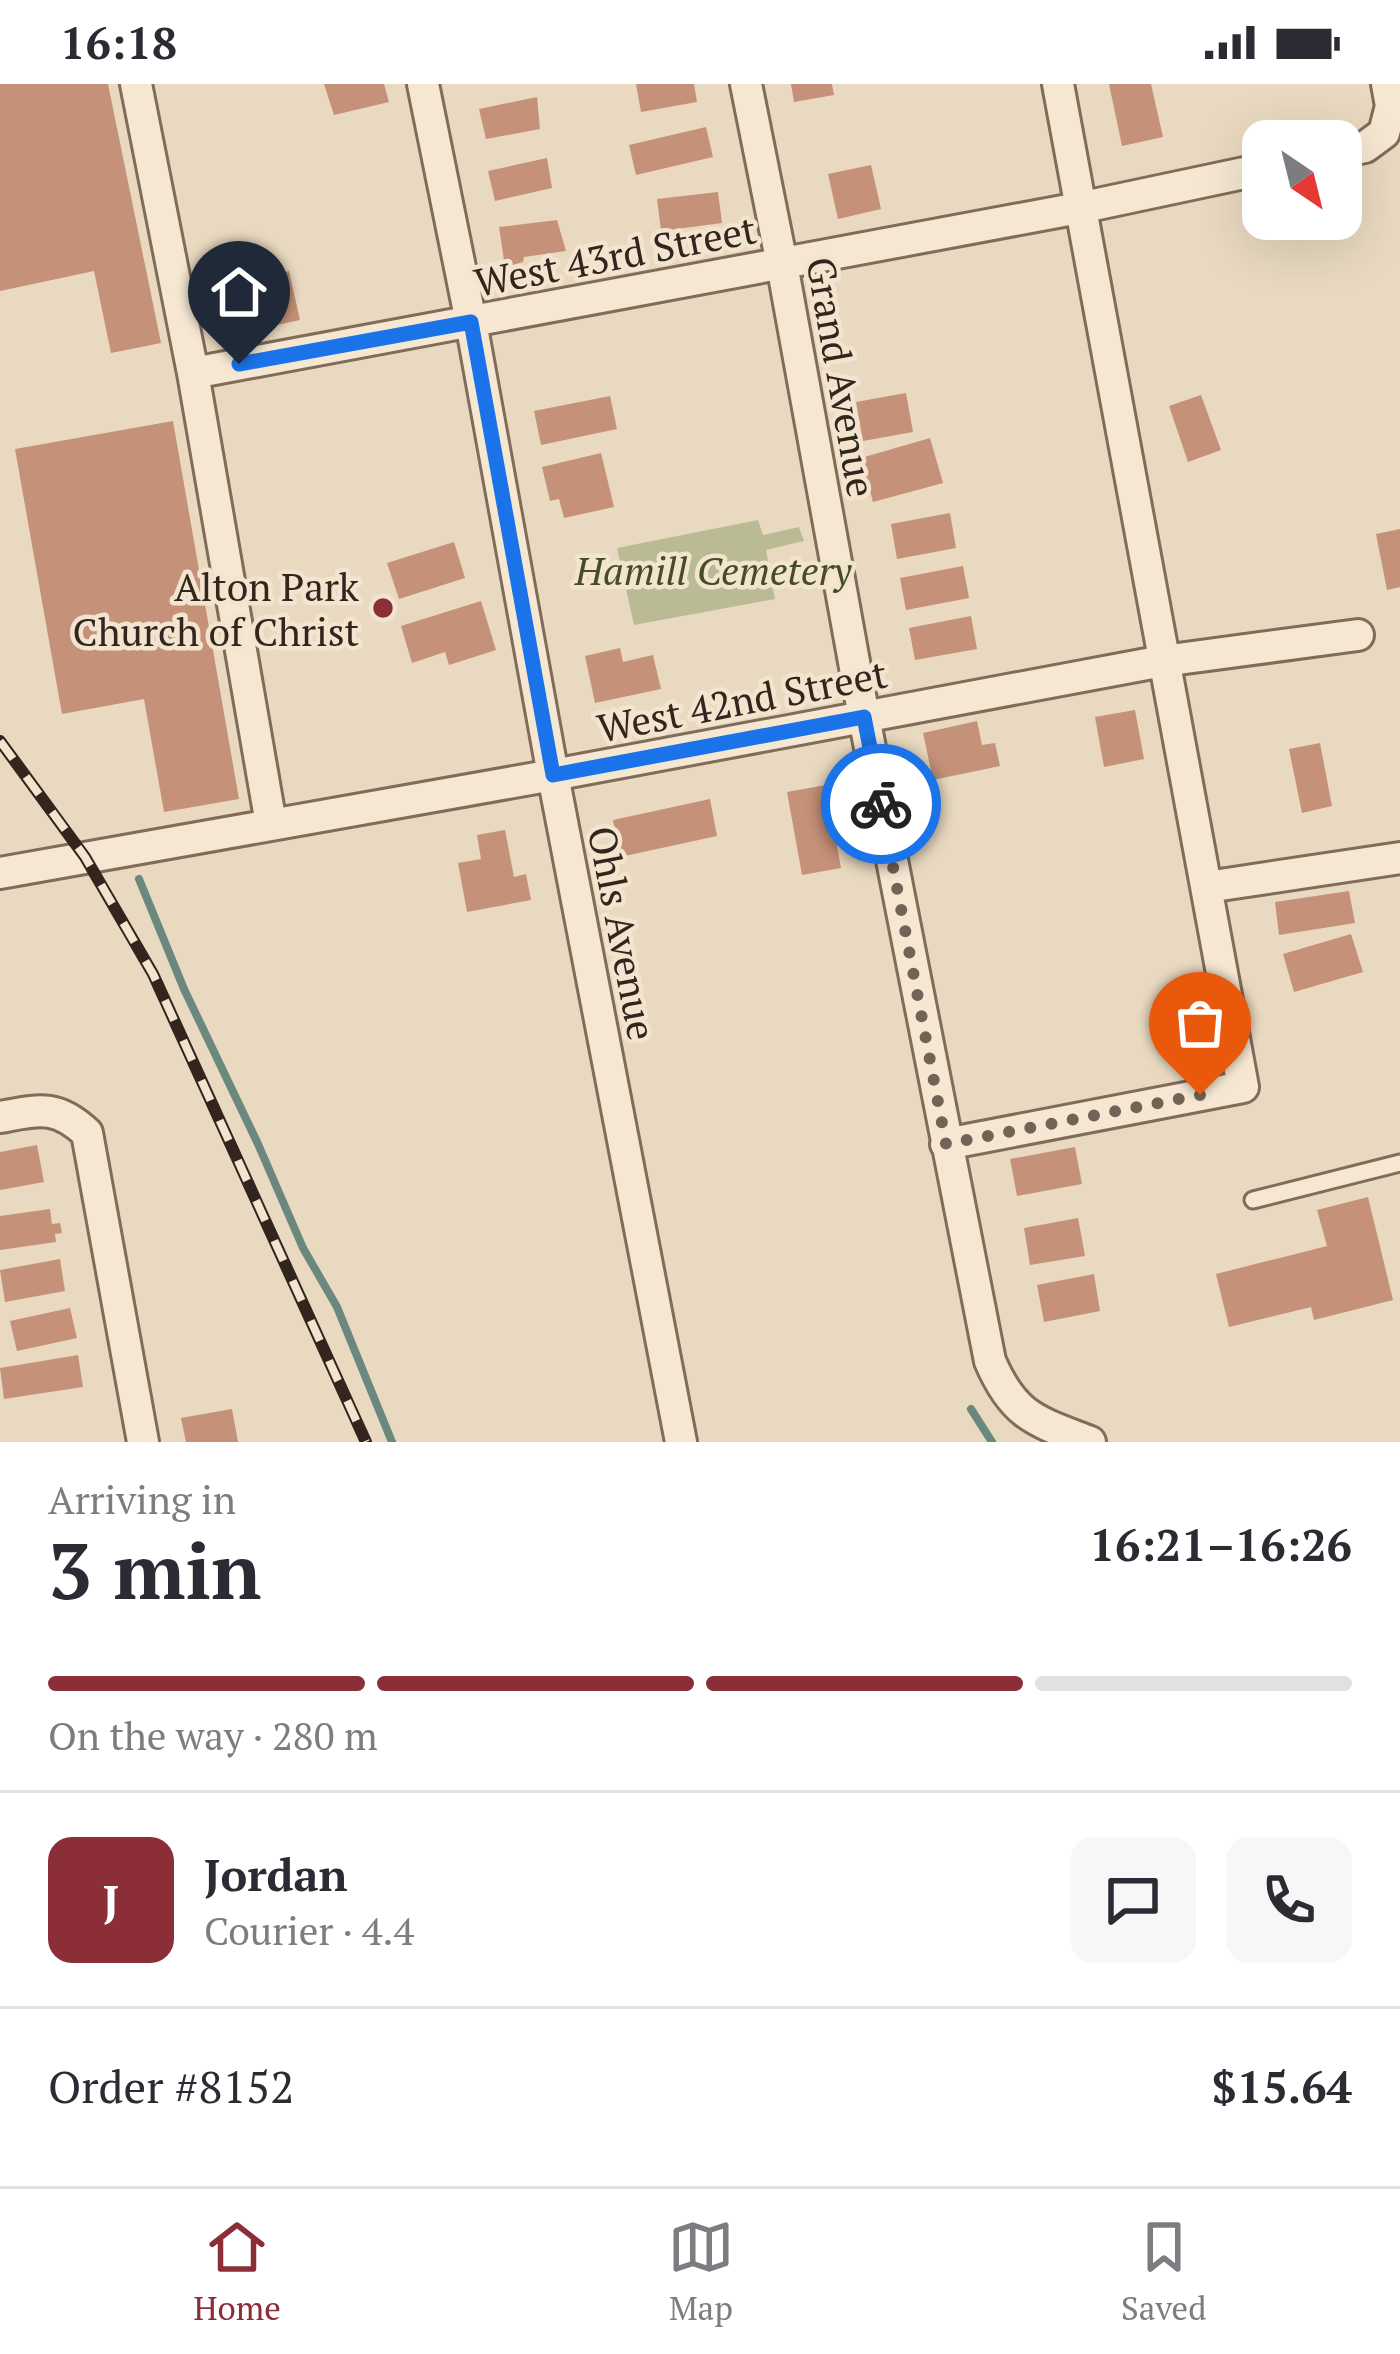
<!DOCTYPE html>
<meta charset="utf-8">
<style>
:root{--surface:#fff;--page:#f7f7f7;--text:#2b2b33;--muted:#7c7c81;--line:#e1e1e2;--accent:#8b2e38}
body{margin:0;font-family:"PT Serif",serif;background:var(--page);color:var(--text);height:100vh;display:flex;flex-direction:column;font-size:45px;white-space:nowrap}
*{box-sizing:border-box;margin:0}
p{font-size:39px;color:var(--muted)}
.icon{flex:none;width:66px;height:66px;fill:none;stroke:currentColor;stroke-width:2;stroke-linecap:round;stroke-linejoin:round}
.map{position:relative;height:1358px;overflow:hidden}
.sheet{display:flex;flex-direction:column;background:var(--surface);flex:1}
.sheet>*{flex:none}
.needle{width:78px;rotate:145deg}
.fabs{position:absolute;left:1242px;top:36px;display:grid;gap:24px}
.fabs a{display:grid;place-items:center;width:120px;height:120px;border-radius:24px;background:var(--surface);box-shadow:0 12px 48px #0002;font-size:60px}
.pin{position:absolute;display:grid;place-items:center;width:102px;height:102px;color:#fff;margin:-123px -51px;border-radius:50% 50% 50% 0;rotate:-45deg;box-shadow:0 0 12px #0007}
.pin .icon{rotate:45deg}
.courier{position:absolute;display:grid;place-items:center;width:120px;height:120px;margin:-60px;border:9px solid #1a73e8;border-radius:50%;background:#fff;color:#222;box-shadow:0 3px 15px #0007}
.head em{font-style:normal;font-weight:800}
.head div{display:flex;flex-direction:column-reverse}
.head{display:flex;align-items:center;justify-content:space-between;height:204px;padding:0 48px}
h1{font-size:78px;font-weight:800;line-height:90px}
.bar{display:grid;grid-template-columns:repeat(4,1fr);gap:18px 12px;align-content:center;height:144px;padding:0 48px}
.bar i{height:15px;border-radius:9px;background:var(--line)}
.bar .current{background:var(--accent)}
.bar p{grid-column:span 4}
.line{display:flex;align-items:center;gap:30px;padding:0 48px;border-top:3px solid var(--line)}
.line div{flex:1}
.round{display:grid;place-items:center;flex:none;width:126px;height:126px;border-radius:24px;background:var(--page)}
.status{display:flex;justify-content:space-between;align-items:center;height:84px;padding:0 60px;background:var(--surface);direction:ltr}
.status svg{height:33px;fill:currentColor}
.menu{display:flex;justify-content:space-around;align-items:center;height:168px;border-top:3px solid var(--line);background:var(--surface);font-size:33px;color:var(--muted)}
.menu a{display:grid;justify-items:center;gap:6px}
.menu .current{color:var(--accent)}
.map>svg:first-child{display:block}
.cemetery{fill:#babb94}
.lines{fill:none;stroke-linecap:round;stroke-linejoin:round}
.stream{stroke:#6b887e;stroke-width:8}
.building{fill:#c59178}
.service-casing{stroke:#816b59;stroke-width:21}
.minor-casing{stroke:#816b59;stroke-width:36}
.service{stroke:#f5e7d2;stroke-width:15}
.minor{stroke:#f5e7d2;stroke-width:30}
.rail-casing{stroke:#31251d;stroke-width:12}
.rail{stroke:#f2e4ce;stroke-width:8;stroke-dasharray:22;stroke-linecap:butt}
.done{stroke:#716456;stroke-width:12;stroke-dasharray:0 21.6}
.route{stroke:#1a73e8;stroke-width:15}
.poi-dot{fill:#8b2e38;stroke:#f2e4ce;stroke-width:4.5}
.labels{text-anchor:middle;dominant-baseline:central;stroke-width:9;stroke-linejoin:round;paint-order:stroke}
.street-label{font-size:39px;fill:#31251d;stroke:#f2e4ce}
.park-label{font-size:39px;font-style:italic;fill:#464c25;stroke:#f2e4ce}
.poi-label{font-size:39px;fill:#31251d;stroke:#f2e4ce;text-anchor:end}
</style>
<div class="status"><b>16:18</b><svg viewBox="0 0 49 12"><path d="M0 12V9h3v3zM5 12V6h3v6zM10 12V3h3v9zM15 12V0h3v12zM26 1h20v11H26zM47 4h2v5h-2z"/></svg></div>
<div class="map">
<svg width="1400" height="1358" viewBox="0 0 1400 1358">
<rect width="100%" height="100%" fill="#e9d9c0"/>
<path class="cemetery" d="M758,436L763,451L799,443L804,457L766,466L775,515L634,541L617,464Z"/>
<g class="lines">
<path class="stream" d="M139,795L184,905L258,1060L303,1164L337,1223L392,1358
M971,1325L992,1358"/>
</g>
<path class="building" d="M0,0H108L161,259L111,269L94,187L0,207Z
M324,0H384L389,18L334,31Z
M636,0H694L697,18L641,28Z
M791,0H832L834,11L794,18Z
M1109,0H1151L1163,53L1122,62Z
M537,13L540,45L486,55L479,25Z
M706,43L713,73L636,91L629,61Z
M547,74L552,104L495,117L488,87Z
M871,81L881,125L838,135L828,90Z
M718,108L722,139L661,147L657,115Z
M557,136L566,167L524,173L523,178L505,183L499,143Z
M289,187L300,236L249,247L238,199Z
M906,309L913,348L863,357L856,318Z
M1201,311L1221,366L1188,378L1169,322Z
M610,312L617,345L541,361L534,327Z
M173,337L239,715L164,728L144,615L62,630L15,365Z
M930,354L943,399L873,418L861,374Z
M601,369L614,423L564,434L559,415L550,417L542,383Z
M950,429L956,464L897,475L891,440Z
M1400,445V503L1387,506L1376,450Z
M454,458L465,494L399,515L387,479Z
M963,482L969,514L906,526L900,494Z
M481,517L496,566L449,581L445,568L412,579L401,542Z
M971,532L977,565L915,576L909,544Z
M620,564L623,578L653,571L661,605L595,619L585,572Z
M1135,626L1144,675L1104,683L1095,633Z
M977,637L982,661L995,659L1000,682L933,696L923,649Z
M1320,659L1332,722L1302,729L1289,665Z
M826,701L841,784L802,791L787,708Z
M710,715L717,752L620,773L613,736Z
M505,746L514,793L526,790L531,816L467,828L458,779L481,775L477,751Z
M1349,807L1355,839L1279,851L1275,818Z
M1351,850L1363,888L1294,908L1283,870Z
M37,1061L44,1098L0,1106V1068Z
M1075,1063L1082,1100L1017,1112L1010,1075Z
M1368,1113L1393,1216L1314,1236L1311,1223L1229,1243L1216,1190L1327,1162L1317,1126Z
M50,1125L52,1140L60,1139L62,1149L55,1150L56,1158L0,1166V1132Z
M1078,1134L1085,1172L1030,1181L1024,1144Z
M60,1175L65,1207L5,1218L0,1186Z
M1094,1190L1100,1227L1044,1238L1037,1201Z
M70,1224L77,1254L17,1267L10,1237Z
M78,1271L83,1303L4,1315L0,1284Z
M232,1325L238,1358H186L181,1334Z"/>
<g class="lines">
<defs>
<path id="service" d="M1253,1116L1400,1079"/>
<path id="minor" d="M136,0L193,289L271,740
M423,0L471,238L553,691L681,1358
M746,0L782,180L864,633L990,1277C1014,1333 1036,1337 1090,1358
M1341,68L1365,63L1384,49L1391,22L1387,0
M193,289L1079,124L1263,85
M0,789L553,691L1163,577L1358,551
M1207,803L1400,774
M0,1033C39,1026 56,1020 87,1049L143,1358
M946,1060L1243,1003L1058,0"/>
</defs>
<use href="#service" class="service-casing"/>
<use href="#minor" class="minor-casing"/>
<use href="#service" class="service"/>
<use href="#minor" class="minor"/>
<defs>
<path id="rail" d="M0,657L85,773L153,890L366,1358"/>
</defs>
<use href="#rail" class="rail-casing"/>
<use href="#rail" class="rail"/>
</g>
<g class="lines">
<path class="done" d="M881,720L946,1060L1200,1011"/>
<path class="route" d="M239,280L471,238L553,691L864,633L881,720"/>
</g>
<circle class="poi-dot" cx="383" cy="524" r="12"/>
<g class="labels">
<g class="street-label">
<text transform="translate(615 171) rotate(-11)">West 43rd Street</text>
<text transform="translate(842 293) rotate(80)">Grand Avenue</text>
<text transform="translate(742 616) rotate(-11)">West 42nd Street</text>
<text transform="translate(623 849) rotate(79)">Ohls Avenue</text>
</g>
<g class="park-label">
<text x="713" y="486">Hamill Cemetery</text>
</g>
<g class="poi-label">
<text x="359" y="502">Alton Park<tspan x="359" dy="45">Church of Christ</tspan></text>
</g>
</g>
</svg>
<div class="fabs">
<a><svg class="needle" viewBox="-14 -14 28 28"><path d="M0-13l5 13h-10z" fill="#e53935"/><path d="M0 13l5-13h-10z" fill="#7c7c81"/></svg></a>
</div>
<div class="pin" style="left:1200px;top:1011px;background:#ea580c"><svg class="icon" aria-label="bag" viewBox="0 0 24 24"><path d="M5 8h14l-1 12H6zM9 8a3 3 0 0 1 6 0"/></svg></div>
<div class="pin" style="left:239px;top:280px;background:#1f2937"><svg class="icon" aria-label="home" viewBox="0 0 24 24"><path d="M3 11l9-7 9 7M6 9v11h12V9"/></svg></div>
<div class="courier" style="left:881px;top:720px"><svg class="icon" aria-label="bike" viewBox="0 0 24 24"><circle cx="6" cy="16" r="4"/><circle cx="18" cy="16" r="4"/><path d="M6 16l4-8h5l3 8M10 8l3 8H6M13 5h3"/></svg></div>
</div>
<section class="sheet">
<div class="head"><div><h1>3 min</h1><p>Arriving in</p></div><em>16:21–16:26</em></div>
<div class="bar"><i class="current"></i><i class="current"></i><i class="current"></i><i></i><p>On the way · 280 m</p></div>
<div class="line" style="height:216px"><b class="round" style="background:var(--accent);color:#fff">J</b><div><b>Jordan</b><p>Courier · 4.4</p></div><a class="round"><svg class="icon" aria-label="chat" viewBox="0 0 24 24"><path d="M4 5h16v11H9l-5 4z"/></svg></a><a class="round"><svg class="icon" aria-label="phone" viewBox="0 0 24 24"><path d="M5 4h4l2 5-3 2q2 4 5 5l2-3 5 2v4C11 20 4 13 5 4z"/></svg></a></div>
<div class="line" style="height:156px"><div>Order #8152</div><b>$15.64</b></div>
</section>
<nav class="menu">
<a class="current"><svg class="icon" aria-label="home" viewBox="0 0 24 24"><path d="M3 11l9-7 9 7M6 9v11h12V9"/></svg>Home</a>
<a><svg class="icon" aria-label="map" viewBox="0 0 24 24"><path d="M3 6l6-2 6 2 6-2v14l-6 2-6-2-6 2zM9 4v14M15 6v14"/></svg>Map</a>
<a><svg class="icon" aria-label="saved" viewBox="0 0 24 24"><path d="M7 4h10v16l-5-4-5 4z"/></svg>Saved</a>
</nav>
